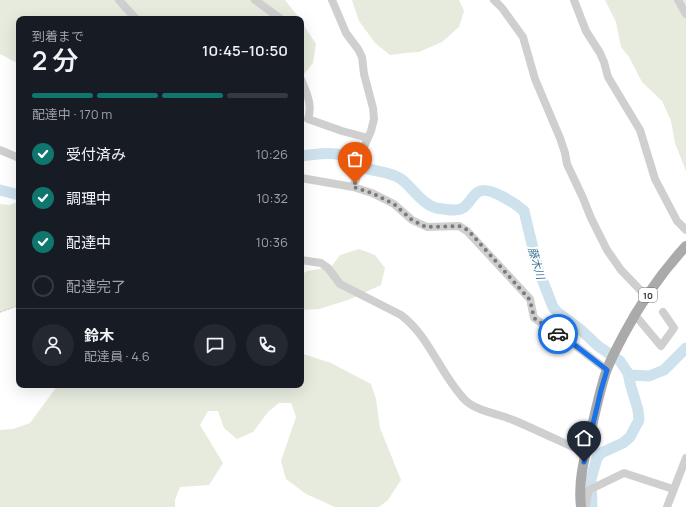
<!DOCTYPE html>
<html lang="ja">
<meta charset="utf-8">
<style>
:root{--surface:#171b24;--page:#242831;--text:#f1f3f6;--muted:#9ea1a6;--line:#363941;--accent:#0f766e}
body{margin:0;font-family:Manrope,"Noto Sans JP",sans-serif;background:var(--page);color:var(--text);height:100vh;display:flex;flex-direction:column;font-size:15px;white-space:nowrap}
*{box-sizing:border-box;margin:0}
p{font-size:13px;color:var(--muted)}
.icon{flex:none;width:22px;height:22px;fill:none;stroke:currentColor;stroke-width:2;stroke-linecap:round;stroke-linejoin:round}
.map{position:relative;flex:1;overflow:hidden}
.sheet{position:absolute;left:16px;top:16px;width:288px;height:372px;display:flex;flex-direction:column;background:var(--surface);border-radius:8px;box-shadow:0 4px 16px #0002}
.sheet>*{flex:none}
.pin{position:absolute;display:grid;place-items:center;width:34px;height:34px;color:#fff;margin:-41px -17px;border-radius:50% 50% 50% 0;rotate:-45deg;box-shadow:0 0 4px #0007}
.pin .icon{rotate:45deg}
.courier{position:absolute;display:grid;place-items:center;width:40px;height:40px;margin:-20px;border:3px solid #1a73e8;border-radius:50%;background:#fff;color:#222;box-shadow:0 1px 5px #0007}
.summary em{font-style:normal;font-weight:600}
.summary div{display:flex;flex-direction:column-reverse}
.summary{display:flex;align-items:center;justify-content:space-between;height:68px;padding:0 16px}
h1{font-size:26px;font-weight:600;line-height:30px}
.bar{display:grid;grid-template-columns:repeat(4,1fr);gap:6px 4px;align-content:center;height:48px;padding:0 16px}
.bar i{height:5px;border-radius:3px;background:var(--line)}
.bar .selected{background:var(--accent)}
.bar p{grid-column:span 4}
.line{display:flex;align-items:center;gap:10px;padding:0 16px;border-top:1px solid var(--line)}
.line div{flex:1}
.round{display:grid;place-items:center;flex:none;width:42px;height:42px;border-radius:21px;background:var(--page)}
ol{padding:0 16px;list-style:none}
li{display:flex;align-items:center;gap:12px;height:44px}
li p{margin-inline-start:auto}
li .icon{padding:4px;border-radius:50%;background:var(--accent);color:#fff;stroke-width:4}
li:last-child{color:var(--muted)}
li i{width:22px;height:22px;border:2px solid var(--line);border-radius:50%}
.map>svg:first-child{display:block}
.green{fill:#e6ebde}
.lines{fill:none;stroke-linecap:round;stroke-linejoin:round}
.river{stroke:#cee2ed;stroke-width:11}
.path{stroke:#ccc;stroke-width:1;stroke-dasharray:2 2;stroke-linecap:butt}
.minor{stroke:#cfcfcf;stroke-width:8}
.major{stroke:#aaa;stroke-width:10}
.done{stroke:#7a7a7a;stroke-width:4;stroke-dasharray:0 7.2}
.route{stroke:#1a73e8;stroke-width:5}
.labels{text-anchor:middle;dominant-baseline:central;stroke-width:4;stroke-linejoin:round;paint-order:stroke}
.shield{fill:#fff;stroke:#707070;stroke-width:1}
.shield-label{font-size:9px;font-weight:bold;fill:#323232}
.water-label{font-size:11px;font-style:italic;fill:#3f7796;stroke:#fff}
</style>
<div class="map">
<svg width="686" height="507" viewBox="0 0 686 507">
<rect width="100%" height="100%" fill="#fff"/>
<path class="green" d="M0,0H285L300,19H19V67L17,63L0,54Z
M352,0H459L464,11L459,27L442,42L419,52L405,53L390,55L375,43L359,21Z
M605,0H686V171L675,143L671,121L662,101L642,82L629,57L621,47L616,22Z
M301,21L316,44L313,63L301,78Z
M19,201V306L0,313V204L10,205Z
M359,249L375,255L385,268L381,285L348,300L319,309L301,310V275L307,271L331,267L340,255Z
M301,353L331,363L371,384L376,399L380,428L401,480L388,500L379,507H335L306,494L286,479L281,461L296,417L291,403H279L268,412L253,432L237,439L224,428L218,411H208L200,425L223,463L209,485L180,487L175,500V507H0V430L13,429L30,423L58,385H301Z"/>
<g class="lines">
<path class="river" d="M301,156C313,155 325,152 337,154C346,156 353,164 362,167C375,172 390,171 401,179C413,188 422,204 436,208C443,209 457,212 463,208C469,204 472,196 478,192C488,185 516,204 524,211L538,269L553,307L557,312L581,330L598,346L620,361L628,373L630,383L638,410L639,420L630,437L623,443L601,453L597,458L591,479L592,507
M0,190L19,195
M629,375L649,376L664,370L686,348"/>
<path class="path" d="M0,312L19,305"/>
<path class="minor" d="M119,0L136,19
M255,0L281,19
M332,0L346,33L358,49L362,57L364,74L373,108L374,119L371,131L361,154L356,180L353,187
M494,0L502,8L523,37L535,79L560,138L565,153L567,164L583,198L591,218L607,250L621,270L646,296
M574,0L586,31L600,53L604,62L608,77L640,130L655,179L677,221L686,230
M678,0L686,14
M301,79C306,92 313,104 308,119L342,131L368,138
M0,150L19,158
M301,178L353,187L372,193L394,204L412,220L427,227L459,226L467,231L530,299L534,318L576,346L607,370
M301,260L321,263L328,268L340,284L401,315C430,337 440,374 465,400C476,411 499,414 513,420C537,430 561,442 586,453
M635,315L661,346L674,328L663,312
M585,507L589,490L624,473L673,489
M667,507L686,458"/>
<path class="major" d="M581,507C578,482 584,459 590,435C595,414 599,393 606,372C610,360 617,348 623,336C640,304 661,273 686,246"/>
</g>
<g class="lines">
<path class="done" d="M355,183L353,187L372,193L394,204L412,220L426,227L459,226L468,230L530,300L534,318L558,334"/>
<path class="route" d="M558,334L576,346L607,370L601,390L584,462"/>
</g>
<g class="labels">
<rect class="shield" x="639" y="288" width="18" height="14" rx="3"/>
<g class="shield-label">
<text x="648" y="295">10</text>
</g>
<g class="water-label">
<text transform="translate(537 263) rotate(74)">藤木川</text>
</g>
</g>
</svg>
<div class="pin" style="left:355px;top:183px;background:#ea580c"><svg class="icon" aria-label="bag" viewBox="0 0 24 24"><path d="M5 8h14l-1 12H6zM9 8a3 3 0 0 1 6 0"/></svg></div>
<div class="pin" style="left:584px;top:462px;background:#1f2937"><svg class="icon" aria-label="home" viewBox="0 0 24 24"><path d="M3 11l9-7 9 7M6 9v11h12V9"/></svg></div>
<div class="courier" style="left:558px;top:334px"><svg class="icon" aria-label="car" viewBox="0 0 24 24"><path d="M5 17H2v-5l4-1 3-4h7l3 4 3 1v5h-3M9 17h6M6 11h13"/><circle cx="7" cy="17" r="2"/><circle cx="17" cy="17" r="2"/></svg></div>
<section class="sheet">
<div class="summary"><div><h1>2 分</h1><p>到着まで</p></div><em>10:45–10:50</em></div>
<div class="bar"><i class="selected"></i><i class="selected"></i><i class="selected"></i><i></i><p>配達中 · 170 m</p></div>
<ol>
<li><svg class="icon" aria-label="check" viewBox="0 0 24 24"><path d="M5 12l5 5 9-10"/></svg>受付済み<p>10:26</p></li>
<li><svg class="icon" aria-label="check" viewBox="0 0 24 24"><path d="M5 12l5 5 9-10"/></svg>調理中<p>10:32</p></li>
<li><svg class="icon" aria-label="check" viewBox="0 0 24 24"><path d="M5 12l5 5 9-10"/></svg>配達中<p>10:36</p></li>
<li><i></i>配達完了</li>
</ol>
<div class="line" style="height:72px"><a class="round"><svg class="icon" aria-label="person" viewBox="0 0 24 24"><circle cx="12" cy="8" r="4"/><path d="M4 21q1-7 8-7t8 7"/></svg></a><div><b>鈴木</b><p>配達員 · 4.6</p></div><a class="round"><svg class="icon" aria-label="chat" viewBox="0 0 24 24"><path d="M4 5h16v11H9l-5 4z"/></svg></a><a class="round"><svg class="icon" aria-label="phone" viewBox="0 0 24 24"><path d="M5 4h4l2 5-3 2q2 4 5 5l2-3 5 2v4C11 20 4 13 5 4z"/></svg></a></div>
</section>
</div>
